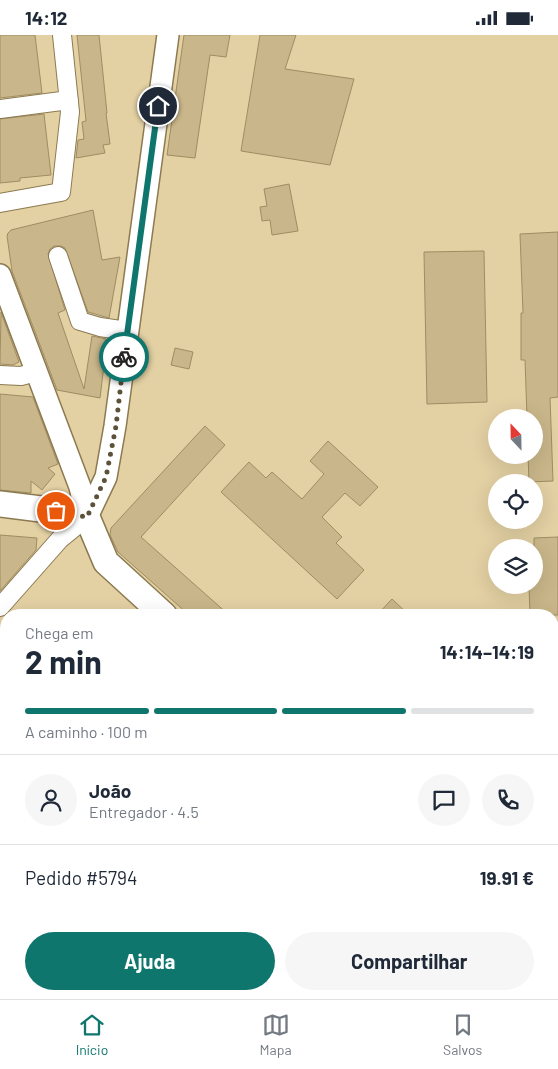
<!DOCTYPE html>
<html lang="pt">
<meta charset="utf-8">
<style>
:root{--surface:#fff;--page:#f6f6f7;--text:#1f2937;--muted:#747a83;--line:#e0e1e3;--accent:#0f766e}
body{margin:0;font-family:Barlow,sans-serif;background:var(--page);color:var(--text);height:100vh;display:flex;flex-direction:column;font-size:19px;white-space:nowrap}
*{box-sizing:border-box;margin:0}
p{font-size:16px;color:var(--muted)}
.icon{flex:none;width:28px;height:28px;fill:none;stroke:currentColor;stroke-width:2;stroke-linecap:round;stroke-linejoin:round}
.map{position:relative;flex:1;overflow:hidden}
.sheet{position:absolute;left:0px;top:574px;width:559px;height:391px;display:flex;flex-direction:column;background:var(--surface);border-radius:20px 20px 0 0;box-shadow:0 5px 20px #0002}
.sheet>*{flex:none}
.needle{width:32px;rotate:338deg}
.controls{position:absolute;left:488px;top:374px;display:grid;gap:10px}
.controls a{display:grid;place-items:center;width:55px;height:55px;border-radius:50%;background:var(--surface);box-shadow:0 5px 20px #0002;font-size:25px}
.pin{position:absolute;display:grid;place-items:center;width:42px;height:42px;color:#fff;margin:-21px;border:2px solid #fff;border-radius:50%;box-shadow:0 1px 5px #0007}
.courier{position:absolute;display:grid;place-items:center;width:50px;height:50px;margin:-25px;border:4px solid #0f766e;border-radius:50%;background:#fff;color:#222;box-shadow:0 1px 6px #0007}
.head em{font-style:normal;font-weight:700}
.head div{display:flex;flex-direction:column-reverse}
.head{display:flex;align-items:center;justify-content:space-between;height:85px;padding:0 25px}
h1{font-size:32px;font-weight:700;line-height:38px}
.bar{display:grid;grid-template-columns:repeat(4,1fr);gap:8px 5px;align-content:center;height:60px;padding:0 25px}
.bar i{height:6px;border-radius:4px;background:var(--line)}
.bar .active{background:var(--accent)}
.bar p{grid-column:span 4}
.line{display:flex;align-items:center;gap:12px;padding:0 25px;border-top:1px solid var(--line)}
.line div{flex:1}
.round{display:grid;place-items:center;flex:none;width:52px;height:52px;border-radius:26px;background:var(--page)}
.cta{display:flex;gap:10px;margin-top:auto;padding:10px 25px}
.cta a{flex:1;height:58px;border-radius:30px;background:var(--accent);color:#fff;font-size:20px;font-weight:700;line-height:58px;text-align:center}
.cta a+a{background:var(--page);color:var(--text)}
.status{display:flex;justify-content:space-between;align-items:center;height:35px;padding:0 25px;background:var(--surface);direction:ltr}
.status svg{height:14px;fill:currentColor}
.menu{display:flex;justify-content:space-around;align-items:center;height:70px;border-top:1px solid var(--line);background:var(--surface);font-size:14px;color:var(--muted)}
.menu a{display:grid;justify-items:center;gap:2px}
.menu .active{color:var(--accent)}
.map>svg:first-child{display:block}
.green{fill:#cc8d85}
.building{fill:#c9b68a;stroke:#9f8d62}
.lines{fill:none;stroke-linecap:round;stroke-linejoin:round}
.service-casing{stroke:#8c7a50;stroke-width:11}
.minor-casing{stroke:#8c7a50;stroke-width:20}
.tertiary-casing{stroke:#8c7a50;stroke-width:24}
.secondary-casing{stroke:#8c7a50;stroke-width:28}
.service{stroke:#fff;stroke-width:9}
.minor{stroke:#fff;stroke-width:18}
.tertiary{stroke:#fff;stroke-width:21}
.secondary{stroke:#fff;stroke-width:25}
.done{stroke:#5c5139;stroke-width:5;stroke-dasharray:0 9}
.route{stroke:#0f766e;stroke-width:6}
</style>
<div class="status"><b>14:12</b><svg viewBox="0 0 49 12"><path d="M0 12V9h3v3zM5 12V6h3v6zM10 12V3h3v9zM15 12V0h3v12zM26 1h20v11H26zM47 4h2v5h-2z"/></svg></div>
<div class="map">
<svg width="558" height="964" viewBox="0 0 558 964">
<rect width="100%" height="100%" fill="#e3d0a3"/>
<path class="green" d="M261,959H427L428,964H262Z"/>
<path class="building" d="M0,0H35L42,58L0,63Z
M77,0H99L107,78H106L110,109L103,110L105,118L76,123L78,105L84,104L82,87L86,86Z
M184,0H230L226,22L210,20L195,123L167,120Z
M260,0H296L285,34L354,44L330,130L241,116Z
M44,79L51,140L20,143V146L0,148V84Z
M289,149L298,196L272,200L270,185L262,186L260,172L267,171L264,154Z
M93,175L102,225L120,222L109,283L88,277L65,213L61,211H54L50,214L48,219L65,275L58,278L84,354L92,301L106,304L105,306H107L100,363L57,355L12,236L7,201L8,198L11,195Z
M558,197V362L550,363L553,446L529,447L528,420H534V382H527L525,325H521V278H523L520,199Z
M484,216L487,367L427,369L424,217Z
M1,277L19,327L13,330L0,329Z
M175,313L193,317L189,334L171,330Z
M0,359L33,362L58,429L48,433L55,439L42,455L31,446V458L0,455Z
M205,391L225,410L141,502L229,580H189L118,517L110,500L111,493Z
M328,406L378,452L360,471L345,458L322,482L342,502L336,508L364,535L337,564L221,457L249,427L266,443L272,437L302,464L324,439L310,426Z
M0,500L37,503L36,515L0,556Z
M558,502V580H530L529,550H534V503Z
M392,564L409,580H377Z"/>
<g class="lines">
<defs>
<path id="service" d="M3,701L6,704
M552,795L558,797"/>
<path id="minor" d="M0,74L69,65
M0,168L61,157L70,77L62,0
M58,221L80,286L100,292L127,296
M0,340L21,341L36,337
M0,572L60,504L87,482
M0,740L6,742
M18,959V964
M66,959V964
M492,959L493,964"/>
<path id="tertiary" d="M0,240L80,452L87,482
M87,482L106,442L115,391L168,0"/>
<path id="secondary" d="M0,469L41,474L87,482L106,527L164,580
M552,840L558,861
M0,896L6,895
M224,959L225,964"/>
</defs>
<use href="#service" class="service-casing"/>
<use href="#minor" class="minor-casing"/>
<use href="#tertiary" class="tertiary-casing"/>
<use href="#secondary" class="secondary-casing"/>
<use href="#service" class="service"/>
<use href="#minor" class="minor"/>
<use href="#tertiary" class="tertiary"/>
<use href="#secondary" class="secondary"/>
</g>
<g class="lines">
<path class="done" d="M56,476L87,482L106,442L116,391L124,322"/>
<path class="route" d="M124,322L158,71"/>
</g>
</svg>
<div class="controls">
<a><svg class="needle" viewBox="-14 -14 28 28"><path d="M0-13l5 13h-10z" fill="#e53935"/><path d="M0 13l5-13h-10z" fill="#747a83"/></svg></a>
<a><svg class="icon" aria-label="locate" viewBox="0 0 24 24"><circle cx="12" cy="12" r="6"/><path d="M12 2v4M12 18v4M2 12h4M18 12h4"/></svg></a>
<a><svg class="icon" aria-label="layers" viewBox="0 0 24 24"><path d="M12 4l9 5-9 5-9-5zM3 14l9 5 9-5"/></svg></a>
</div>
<div class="pin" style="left:56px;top:476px;background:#ea580c"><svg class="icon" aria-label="bag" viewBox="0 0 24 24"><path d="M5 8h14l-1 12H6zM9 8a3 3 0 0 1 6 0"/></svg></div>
<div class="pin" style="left:158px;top:71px;background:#1f2937"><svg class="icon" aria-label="home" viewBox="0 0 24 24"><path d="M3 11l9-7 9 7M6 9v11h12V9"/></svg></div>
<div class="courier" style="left:124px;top:322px"><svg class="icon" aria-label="bike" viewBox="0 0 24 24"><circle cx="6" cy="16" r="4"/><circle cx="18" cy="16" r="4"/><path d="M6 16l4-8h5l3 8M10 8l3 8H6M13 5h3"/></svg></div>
<section class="sheet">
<div class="head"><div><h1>2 min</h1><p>Chega em</p></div><em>14:14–14:19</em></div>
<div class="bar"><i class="active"></i><i class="active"></i><i class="active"></i><i></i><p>A caminho · 100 m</p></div>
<div class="line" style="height:90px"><a class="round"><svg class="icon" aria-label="person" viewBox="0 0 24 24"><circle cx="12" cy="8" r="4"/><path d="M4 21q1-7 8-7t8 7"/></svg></a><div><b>João</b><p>Entregador · 4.5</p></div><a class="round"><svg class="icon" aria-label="chat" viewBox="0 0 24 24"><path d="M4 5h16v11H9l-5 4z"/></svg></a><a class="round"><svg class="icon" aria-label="phone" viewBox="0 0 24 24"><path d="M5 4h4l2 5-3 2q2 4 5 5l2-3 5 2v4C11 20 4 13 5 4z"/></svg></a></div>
<div class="line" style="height:65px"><div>Pedido #5794</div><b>19.91 €</b></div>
<div class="cta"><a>Ajuda</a><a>Compartilhar</a></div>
</section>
</div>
<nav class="menu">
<a class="active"><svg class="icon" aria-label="home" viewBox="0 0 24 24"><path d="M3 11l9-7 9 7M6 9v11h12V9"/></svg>Início</a>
<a><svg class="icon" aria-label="map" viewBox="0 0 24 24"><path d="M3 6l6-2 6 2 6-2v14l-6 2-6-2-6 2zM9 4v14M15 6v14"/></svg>Mapa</a>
<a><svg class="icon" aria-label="saved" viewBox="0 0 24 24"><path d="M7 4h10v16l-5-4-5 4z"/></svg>Salvos</a>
</nav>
